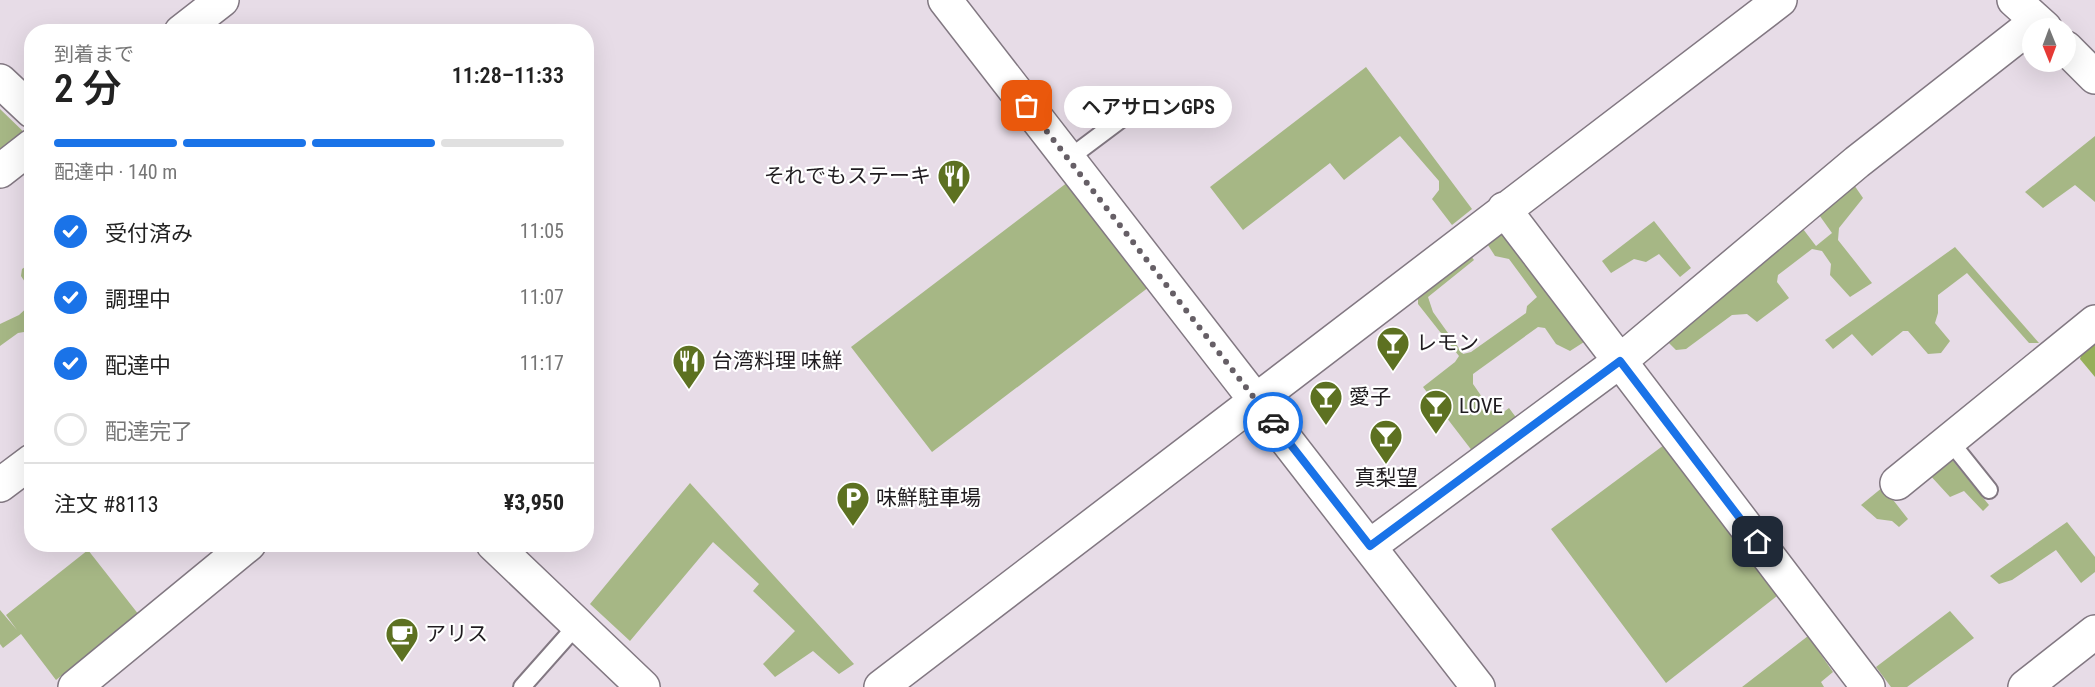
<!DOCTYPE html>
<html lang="ja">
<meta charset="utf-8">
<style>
:root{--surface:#fff;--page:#f2f2f2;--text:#222;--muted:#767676;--line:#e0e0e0;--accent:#1a73e8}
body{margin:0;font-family:"Roboto Condensed","Noto Sans JP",sans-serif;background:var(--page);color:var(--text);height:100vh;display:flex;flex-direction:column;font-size:22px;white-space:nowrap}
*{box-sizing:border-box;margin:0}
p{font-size:20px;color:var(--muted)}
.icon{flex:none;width:33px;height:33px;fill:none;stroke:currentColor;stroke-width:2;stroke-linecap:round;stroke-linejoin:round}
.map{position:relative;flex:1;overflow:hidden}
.drawer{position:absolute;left:24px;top:24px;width:570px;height:528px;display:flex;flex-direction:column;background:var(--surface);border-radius:24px;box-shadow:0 6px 24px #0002}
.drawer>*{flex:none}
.needle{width:39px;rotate:179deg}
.tools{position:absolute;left:2022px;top:18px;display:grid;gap:12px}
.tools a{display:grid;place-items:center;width:54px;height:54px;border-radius:50%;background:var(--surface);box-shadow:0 6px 24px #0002;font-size:30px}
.pin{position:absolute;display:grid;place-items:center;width:51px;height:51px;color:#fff;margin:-26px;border-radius:12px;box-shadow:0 3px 9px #0006}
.courier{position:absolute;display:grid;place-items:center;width:60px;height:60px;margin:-30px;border:4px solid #1a73e8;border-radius:50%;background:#fff;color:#222;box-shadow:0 2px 8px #0007}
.bubble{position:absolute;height:42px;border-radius:21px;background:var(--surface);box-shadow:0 6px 24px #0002;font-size:20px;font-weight:600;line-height:42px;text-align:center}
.overview em{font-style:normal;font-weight:600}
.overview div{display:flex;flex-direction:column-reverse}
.overview{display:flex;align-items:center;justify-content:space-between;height:102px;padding:0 30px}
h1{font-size:39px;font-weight:600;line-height:45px}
.bar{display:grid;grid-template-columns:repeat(4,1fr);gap:9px 6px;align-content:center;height:72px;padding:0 30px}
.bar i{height:8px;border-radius:4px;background:var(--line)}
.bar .on{background:var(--accent)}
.bar p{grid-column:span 4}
.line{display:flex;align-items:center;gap:15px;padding:0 30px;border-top:2px solid var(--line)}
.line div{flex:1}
ol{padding:0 30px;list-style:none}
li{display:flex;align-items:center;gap:18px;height:66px}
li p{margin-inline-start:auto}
li .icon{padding:6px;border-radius:50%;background:var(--accent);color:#fff;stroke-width:4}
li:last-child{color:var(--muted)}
li i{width:33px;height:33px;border:3px solid var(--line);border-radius:50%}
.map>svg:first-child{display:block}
.green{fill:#a6b785}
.forest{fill:#96af5a}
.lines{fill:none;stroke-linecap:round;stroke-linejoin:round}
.service-casing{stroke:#827882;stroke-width:20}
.minor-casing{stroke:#827882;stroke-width:36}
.service{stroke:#fff;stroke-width:16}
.minor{stroke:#fff;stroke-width:33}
.done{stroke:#665f66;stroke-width:6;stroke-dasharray:0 10.8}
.route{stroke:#1a73e8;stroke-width:8}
.labels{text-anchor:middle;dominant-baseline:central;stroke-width:4.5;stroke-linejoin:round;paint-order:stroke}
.poi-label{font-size:21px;fill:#201c20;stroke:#fff;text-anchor:start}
</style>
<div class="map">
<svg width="2095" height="687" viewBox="0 0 2095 687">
<rect width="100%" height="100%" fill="#e7dce7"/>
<path class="green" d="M1366,67L1472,209L1452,225L1432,199L1439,190V181L1400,136L1344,180L1330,163L1243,230L1210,187Z
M0,109L30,138L0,159Z
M2095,136V202L2075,185L2043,208L2025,192Z
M1068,182L1149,287L932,452L851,347Z
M1852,182L1863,198L1839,228L1838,240L1872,283L1850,297L1830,275L1831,264L1822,251L1812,249L1778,275L1777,282L1789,298L1757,322L1747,314L1732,315L1686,349L1676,350L1664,338L1800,225L1816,246L1832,233L1817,212Z
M1654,221L1691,268L1680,277L1659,254L1646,262L1634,259L1611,273L1602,261Z
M1501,231L1584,342L1570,351L1556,344L1545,328L1538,327L1473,374V384L1493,413L1501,414L1509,408L1518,420L1473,452L1423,387L1455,362L1459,356L1418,304V297L1471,256L1474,260L1428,297L1433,312L1463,354L1471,352L1526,313L1527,306L1537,297L1509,259L1495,256L1486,242Z
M1955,247L2039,343H2029L1967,273L1938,295V313L1935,323L1950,341L1941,353L1928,354L1908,331H1903L1872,356L1852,334L1833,349L1825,340Z
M31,263V291L21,276L22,269Z
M31,304V333L30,331L18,333L0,346V324L19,315Z
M1664,445L1777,596L1666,683L1551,529Z
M1949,456L1989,505L1983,511L1964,491L1950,497L1928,473Z
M690,483L854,664L839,674L813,651L775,677L763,664L795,631L753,591L759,584L713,542L630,641L590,604Z
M1883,487L1908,519L1899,527L1892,521L1877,519L1861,505Z
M2067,522L2095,557V572L2081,583L2056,550L2012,580L1999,584L1990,576Z
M88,550L139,615L56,680L21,634L3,648L0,644V610L17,630L6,615Z
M1950,611L1974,638L1907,687H1891L1876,667Z
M1808,636L1833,672L1821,682L1824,687H1742Z"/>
<path class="forest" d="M2095,338V377L2080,359L2084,347Z"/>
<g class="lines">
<defs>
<path id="service" d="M1068,159L1152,96
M1949,440L1989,490
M522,687L577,625"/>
<path id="minor" d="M945,0L1478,687
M2014,0L2045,28
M181,32L222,0
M2066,48L2095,77
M0,81L32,111
M0,171L32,146
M1504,209L1868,687
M1897,483L2095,322
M0,485L32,461
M493,544L643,687
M1370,546L1620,361L1857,162L2037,21
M75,687L249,544
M881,687L1780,0
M2025,687L2095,632"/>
</defs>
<use href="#service" class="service-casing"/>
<use href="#minor" class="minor-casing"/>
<use href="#service" class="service"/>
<use href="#minor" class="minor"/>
</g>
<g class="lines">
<path class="done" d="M1027,106L1273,422"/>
<path class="route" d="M1273,422L1370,546L1620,361L1758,542"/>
</g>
<defs>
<symbol id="restaurant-pin" viewBox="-11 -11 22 30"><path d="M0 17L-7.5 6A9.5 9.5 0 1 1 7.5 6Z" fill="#5d7121" stroke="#fff"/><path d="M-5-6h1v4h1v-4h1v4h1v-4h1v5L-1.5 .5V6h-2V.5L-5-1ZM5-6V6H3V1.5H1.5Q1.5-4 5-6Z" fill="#fff"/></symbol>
<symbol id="bar-pin" viewBox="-11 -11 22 30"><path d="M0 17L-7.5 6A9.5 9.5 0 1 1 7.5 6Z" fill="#5d7121" stroke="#fff"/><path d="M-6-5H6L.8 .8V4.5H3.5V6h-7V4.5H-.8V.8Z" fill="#fff"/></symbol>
<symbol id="parking-pin" viewBox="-11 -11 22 30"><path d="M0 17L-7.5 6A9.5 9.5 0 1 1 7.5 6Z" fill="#5d7121" stroke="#fff"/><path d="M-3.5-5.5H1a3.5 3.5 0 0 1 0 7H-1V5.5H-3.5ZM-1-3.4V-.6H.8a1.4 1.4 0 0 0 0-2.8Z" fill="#fff"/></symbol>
<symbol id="cafe-pin" viewBox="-11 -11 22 30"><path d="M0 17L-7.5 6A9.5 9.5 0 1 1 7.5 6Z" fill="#5d7121" stroke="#fff"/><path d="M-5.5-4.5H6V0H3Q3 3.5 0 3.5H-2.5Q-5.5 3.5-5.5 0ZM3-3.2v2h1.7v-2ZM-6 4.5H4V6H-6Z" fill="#fff"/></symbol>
</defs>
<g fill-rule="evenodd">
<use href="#restaurant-pin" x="935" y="157" width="38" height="52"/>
<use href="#bar-pin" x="1374" y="324" width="38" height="52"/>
<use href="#restaurant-pin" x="670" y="342" width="38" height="52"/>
<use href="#bar-pin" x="1307" y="378" width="38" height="52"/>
<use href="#bar-pin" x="1417" y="387" width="38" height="52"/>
<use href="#bar-pin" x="1367" y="417" width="38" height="52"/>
<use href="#parking-pin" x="834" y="479" width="38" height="52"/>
<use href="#cafe-pin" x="383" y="615" width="38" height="52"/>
</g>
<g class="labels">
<g class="poi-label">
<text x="931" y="176" text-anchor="end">それでもステーキ</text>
<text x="1416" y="343">レモン</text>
<text x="712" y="361">台湾料理 味鮮</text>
<text x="1349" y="397">愛子</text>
<text x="1459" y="406">LOVE</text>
<text x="1386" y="478" text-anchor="middle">真梨望</text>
<text x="876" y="498">味鮮駐車場</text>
<text x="425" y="634">アリス</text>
</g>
</g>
</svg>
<div class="tools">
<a><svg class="needle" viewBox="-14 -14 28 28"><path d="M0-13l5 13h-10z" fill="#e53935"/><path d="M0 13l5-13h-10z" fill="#767676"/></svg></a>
</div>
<div class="pin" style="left:1027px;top:106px;background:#ea580c"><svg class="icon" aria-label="bag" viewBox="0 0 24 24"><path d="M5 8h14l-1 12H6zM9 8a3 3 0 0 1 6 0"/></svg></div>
<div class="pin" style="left:1758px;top:542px;background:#1f2937"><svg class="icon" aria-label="home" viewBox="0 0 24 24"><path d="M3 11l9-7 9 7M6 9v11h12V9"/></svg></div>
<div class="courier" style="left:1273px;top:422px"><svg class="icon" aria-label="car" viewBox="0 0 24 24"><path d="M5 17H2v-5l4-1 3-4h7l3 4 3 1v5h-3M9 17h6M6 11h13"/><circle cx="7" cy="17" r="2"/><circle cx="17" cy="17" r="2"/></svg></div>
<div class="bubble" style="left:1064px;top:86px;width:168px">ヘアサロンGPS</div>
<section class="drawer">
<div class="overview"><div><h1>2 分</h1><p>到着まで</p></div><em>11:28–11:33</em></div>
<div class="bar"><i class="on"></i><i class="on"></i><i class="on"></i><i></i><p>配達中 · 140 m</p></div>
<ol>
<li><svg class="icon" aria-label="check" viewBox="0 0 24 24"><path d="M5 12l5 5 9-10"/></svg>受付済み<p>11:05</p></li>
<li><svg class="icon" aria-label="check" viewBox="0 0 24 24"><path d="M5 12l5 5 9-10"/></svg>調理中<p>11:07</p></li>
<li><svg class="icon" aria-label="check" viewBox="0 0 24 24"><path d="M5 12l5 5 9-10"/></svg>配達中<p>11:17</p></li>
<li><i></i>配達完了</li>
</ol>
<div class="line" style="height:78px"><div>注文 #8113</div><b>¥3,950</b></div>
</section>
</div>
